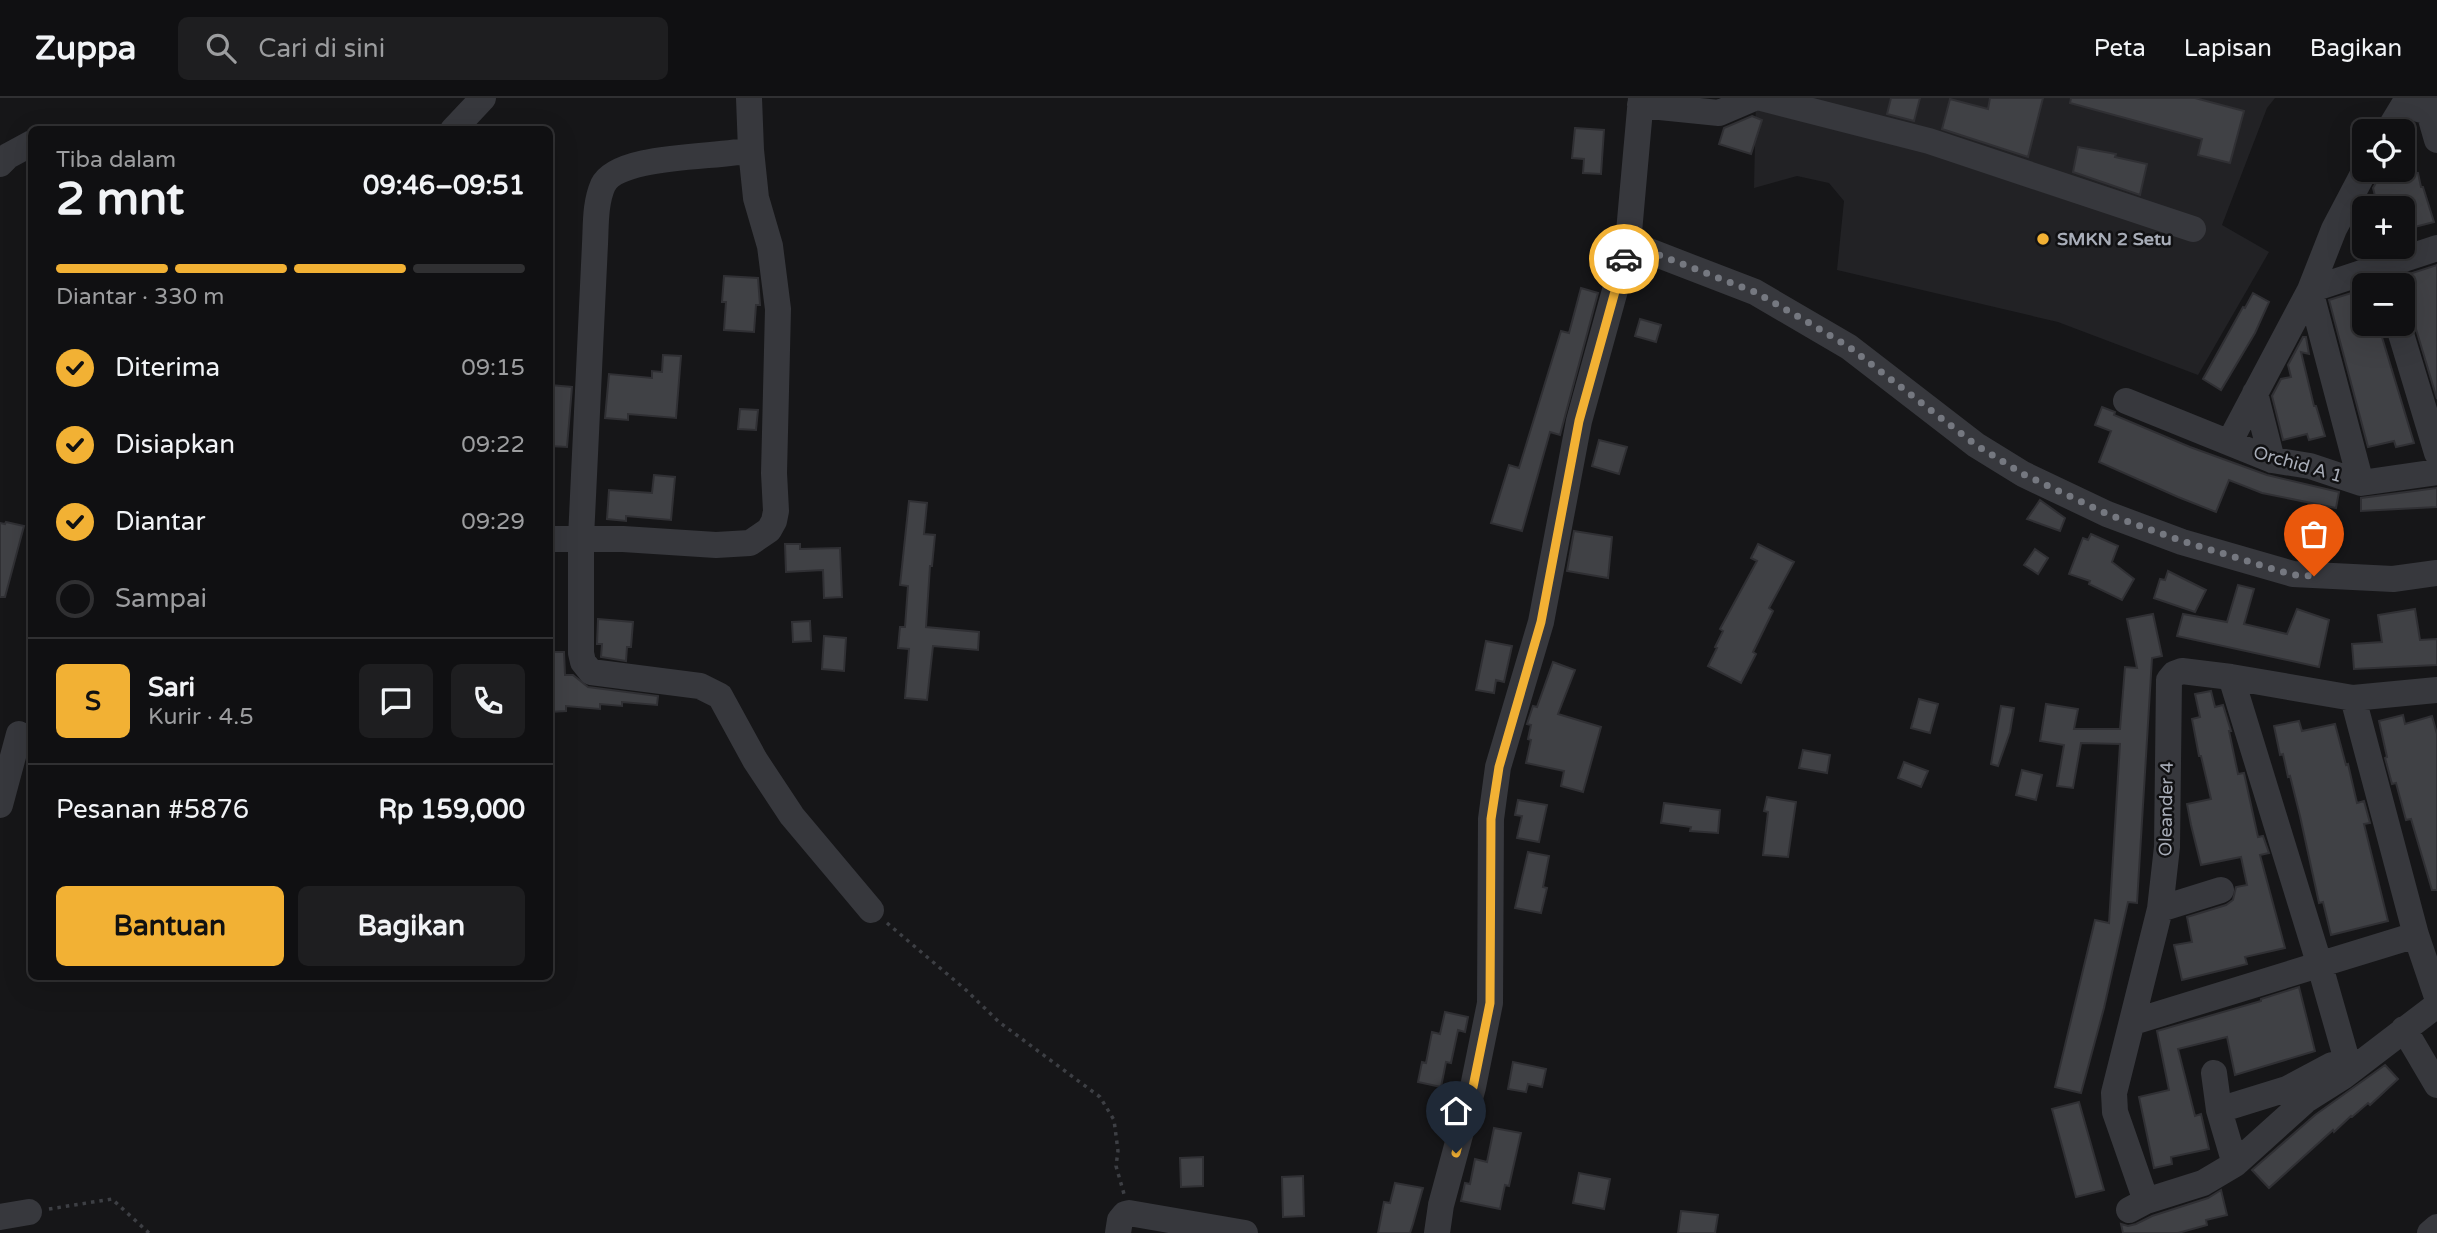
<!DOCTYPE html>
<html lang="id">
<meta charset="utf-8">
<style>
:root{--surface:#101012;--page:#1e1e20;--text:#f1f3f6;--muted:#9c9d9f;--line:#303032;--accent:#f2b134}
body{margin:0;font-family:"Varela Round",sans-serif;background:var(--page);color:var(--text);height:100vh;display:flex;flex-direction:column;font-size:26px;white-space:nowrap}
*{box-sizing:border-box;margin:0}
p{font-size:23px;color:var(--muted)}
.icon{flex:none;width:38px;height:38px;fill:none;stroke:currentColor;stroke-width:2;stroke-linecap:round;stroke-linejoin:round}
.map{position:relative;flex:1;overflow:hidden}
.panel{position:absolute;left:28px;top:28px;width:525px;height:854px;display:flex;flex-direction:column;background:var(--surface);border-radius:10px;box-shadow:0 7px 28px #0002,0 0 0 2px var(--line)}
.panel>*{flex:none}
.controls{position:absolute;left:2352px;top:21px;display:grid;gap:14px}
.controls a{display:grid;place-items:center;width:63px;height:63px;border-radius:10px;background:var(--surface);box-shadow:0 7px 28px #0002,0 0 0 2px var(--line);font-size:35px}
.pin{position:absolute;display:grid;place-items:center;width:60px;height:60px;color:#fff;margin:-72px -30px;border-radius:50% 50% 50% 0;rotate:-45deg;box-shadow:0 0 7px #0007}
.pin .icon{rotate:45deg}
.courier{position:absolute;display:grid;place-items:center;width:70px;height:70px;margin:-35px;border:5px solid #f2b134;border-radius:50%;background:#fff;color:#222;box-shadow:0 2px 9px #0007}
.headline em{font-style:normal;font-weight:800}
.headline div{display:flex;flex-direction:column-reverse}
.headline{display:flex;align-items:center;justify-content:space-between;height:119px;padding:0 28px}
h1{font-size:46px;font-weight:800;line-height:52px}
.bar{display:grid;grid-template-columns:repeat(4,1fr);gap:10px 7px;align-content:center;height:84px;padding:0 28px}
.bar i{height:9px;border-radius:5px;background:var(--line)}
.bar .on{background:var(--accent)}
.bar p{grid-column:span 4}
.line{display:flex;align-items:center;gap:18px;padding:0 28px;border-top:2px solid var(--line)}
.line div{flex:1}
.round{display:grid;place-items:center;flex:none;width:74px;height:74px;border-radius:10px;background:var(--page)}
ol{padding:0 28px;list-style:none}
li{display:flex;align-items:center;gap:21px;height:77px}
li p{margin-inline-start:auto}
li .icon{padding:7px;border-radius:50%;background:var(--accent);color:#111;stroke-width:4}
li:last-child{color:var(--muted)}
li i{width:38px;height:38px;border:4px solid var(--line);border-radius:50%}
.action{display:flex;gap:14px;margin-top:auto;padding:14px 28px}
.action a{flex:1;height:80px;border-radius:10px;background:var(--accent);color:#111;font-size:28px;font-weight:800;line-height:80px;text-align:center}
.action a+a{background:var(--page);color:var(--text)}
header{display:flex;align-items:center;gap:42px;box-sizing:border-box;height:98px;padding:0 35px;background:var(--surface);border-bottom:2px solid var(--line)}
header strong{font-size:33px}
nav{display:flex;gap:38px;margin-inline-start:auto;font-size:24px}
.search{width:490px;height:63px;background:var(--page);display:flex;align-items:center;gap:18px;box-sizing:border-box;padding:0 24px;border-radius:10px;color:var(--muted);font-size:26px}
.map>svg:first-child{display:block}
.built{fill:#222225}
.building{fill:#404145;stroke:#303034;stroke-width:2}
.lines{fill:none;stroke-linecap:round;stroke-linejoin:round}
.path{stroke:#3d3f44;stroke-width:3.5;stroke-dasharray:3.5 5;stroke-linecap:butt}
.minor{stroke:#37383d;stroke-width:26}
.done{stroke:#757880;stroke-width:7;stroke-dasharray:0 12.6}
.route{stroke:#f2b134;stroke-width:9}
.poi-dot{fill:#f2b134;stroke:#111113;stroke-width:2.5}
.labels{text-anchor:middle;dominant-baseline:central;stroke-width:5;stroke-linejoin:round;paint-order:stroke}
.poi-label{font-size:18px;font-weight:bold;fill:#a8adb8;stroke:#111113;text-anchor:start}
.street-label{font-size:18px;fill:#a8adb8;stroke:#111113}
</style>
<header>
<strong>Zuppa</strong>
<div class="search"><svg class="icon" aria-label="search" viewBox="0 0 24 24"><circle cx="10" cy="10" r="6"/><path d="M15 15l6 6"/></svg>Cari di sini</div>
<nav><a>Peta</a><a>Lapisan</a><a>Bagikan</a></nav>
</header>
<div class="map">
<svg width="2437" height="1135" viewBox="0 0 2437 1135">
<rect width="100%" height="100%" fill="#161618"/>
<path class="built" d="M1756,0H2275L2267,10L2222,127L2269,154L2198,277L2058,224L1837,172L1844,103L1829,85L1797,78L1754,90Z"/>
<path class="building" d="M1891,0H1920L1914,23L1887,16Z
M1990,0H2043L2028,59L1942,31L1950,1L1988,11Z
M2071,0H2195L2244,13L2230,65L2198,57L2202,41L2070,5Z
M1752,18L1762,22L1751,56L1719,46L1724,30Z
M1575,30L1604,32L1601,76L1583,75L1584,61L1572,60Z
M2408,43L2416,75H2418L2421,89H2423L2434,124L2403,132V110H2378L2373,90L2377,83L2400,77L2399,72H2403V44Z
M2078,49L2116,56L2115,59L2147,66L2140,97L2073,74Z
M2437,167V301L2413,221L2405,213L2403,187H2399L2397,180Z
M724,178L758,180L760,207H756L754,234L724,232L726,204H722Z
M1581,190L1598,195L1560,337L1550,334L1522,433L1491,425L1509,367L1519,370L1561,233L1569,235Z
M2364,191V226H2378L2414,345L2396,349L2394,343L2368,349L2329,202Z
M2253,195L2269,204L2255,235L2221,292L2203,281L2243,209L2245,210Z
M1640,221L1661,227L1656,244L1635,238Z
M2303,239H2306L2309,256L2301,254L2314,308H2316L2325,338L2309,342L2307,336L2283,342L2272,298L2281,281L2291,279L2288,267Z
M663,257L681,258L676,320L628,316V322L605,320L609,276L652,280V273L662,274Z
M550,287L572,289L567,349L550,348Z
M2102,309L2115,314L2114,317L2190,349L2267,377L2339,394L2336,410L2262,395L2229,382L2216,414L2178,399L2099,364L2111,333L2095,327Z
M740,311L758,312L756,332L738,331Z
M1599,342L1627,349L1619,376L1592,368Z
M654,377L675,379L671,422L626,418V423L607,421L609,392L652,395Z
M2437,390V409L2361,413V400Z
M2040,402L2065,420L2060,433L2027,421Z
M909,403L927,405L924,436L935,437L932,468H930L926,529L979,534L978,552L933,548L927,602L905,600L909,551L898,550L900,529H905L908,488L900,487Z
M6,424L24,428L5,499H0V425L5,426Z
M1574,433L1612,439L1608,480L1567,473Z
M2091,436L2118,448L2112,464L2134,481L2122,502L2089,486L2090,483L2069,476L2083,440L2088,442Z
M785,446H800V451L840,450L842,499L824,500L823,472L786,474Z
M1758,446L1794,464L1769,510L1773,513L1753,554L1756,556L1741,585L1708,568L1717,550L1715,549L1723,533L1720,531L1757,463L1751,460Z
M2035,451L2048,460L2038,476L2024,467Z
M2168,473L2206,492L2195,514L2154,500L2160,481L2165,482Z
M2238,487L2254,491L2244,526L2287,536L2297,511L2329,522L2319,569L2177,538L2183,516L2227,524Z
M2415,511L2420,542L2437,541V567L2354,571L2352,546L2382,544L2378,517Z
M2153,516L2162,558L2152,560L2137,805L2128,804L2104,910L2081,995L2055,989L2095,822L2109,825L2120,646L2081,645L2073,690L2057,688L2064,647L2040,643L2046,606L2078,611L2074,631H2120L2125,569L2137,570L2127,521Z
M598,521L633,524L631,549H627L626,563L601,559L602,546H597Z
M810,523L811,543L793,544L792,524Z
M824,538L846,540L844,573L822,571Z
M1486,543L1512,548L1504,584L1496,582L1494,595L1476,592Z
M550,554H564L565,577H573L588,589L658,598L657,607L622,604V608L600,606V611L566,608V613L550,614Z
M1553,564L1575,572L1558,616L1601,629L1583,694L1561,688L1564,673L1526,665L1531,642L1528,641L1531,627L1527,626L1533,608L1537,609Z
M2211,593L2215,609L2223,607L2231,633H2229L2238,676L2244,675L2258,739L2263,738L2269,755L2260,757L2285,850L2245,859L2247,866L2182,882L2174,847L2192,844L2187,819L2226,807L2233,802L2236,789L2247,787L2241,759L2201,767L2191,727L2187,706L2211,701L2201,658H2199L2192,621L2200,619L2195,596Z
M1919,601L1938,606L1930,635L1911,630Z
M2001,608L2014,610L2010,634L1998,668L1991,666Z
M2403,617L2405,626L2432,618L2437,636V792H2432L2411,721L2406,722L2396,685L2392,686L2385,660L2387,659L2379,623Z
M2299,623L2302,633L2335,626L2346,667L2348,666L2357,705L2364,703L2370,725L2364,726L2388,823L2331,837L2323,804L2319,805L2300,718L2290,678L2288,679L2283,656L2280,657L2274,628Z
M1803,652L1830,657L1827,675L1799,670Z
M1904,664L1928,673L1921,689L1898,680Z
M2022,672L2042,677L2036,702L2016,697Z
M1767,699L1796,704L1788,759L1763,757L1768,714L1764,713Z
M1518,702L1547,707L1539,744L1517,740L1522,718L1515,717Z
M1664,705L1720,712L1718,735L1690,733L1691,729L1661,725Z
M1528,754L1549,758L1543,789L1547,790L1541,815L1515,810Z
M2299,889L2315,953L2235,977L2227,939L2178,951L2195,1018L2201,1016L2209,1051L2171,1059L2172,1066L2154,1070L2139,999L2169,992L2157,933L2261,903V901Z
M1445,914L1468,919L1465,934L1458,932L1451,965L1446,964L1441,989L1418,984L1422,964L1426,965L1432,934L1440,936Z
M1513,964L1546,971L1542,989L1528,986L1526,994L1508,991Z
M2385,967L2398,981L2370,1007L2368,1005L2352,1019L2351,1018L2334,1034L2333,1032L2269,1090L2252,1072L2315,1017Z
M2079,1004L2104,1092L2076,1099L2052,1011Z
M1494,1030L1521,1035L1509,1088L1505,1087L1500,1111L1461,1103L1465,1085L1470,1086L1475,1061L1487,1064Z
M1203,1059V1088L1181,1089L1180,1060Z
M1579,1075L1610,1081L1604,1111L1573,1105Z
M1303,1078L1304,1118L1283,1119L1282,1079Z
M1395,1085L1423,1090L1413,1126L1410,1135H1378L1384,1104L1390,1105Z
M2221,1092L2227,1117L2206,1122L2207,1127L2178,1135H2123L2121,1126L2128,1128L2136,1126L2152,1118L2208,1100Z
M1681,1113L1718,1117L1715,1135H1678Z"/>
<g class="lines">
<path class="path" d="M887,825L966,892L999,924L1100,999L1114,1022L1118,1053L1116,1068L1124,1096
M49,1111L112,1101L149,1135"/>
<path class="minor" d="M749,0L751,52C716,60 618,56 603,87C595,105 596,127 595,146L581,440V555L583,564L591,574L700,588L720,598L755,662L792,718L871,812
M1641,0L1628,145L1755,194L1849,249L1976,347L2023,376L2107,416L2182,444L2293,476L2393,481L2437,475
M1761,0L1929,43L2193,131
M1640,7L1719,15L1754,0
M2404,7L2429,14L2437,10
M2429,14L2437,42
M453,32L483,0
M2388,33L2408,0
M0,66L8,58L32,45
M2398,226L2437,355
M2255,295L2272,362
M2126,303L2272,362L2310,368L2361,385L2437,374
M2230,343L2310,192L2334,131L2365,72
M2361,385L2310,192L2437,150
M550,441H623L716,447L750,445L769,432L774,423L776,413L774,375L778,211L770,148L756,100L751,52
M2231,579L2320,868L2346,959L2344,978
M2353,600L2416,837L2437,899
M0,707L19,636
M2160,811L2221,792
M2133,924L2416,837
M2404,931L2437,987
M2214,975L2219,1012L2235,1066
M2219,1012L2287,991L2332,967
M2146,1103L2115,1014L2114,995L2160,811L2167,749L2169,582L2174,576L2182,573L2231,579L2353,600L2437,592
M2129,1112L2146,1103L2203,1085L2235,1066L2306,1002L2344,978L2437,907
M0,1119L29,1114
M1118,1135L1120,1122L1125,1116L1129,1115L1245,1135
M1437,1135L1441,1107L1473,989L1490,905L1491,721L1498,669L1541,524L1579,323L1628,145
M2430,1135L2437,1129"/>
</g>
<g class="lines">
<path class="done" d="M1624,161L1628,145L1755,194L1806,223L1849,249L1976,347L2023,376L2107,416L2182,443L2293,477L2314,478"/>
<path class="route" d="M1456,1055L1473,989L1490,905L1491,721L1499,669L1541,524L1579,323L1624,161"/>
</g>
<circle class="poi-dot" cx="2043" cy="141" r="7"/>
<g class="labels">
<g class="poi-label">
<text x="2057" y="141">SMKN 2 Setu</text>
</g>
<g class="street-label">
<text transform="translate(2298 366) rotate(16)">Orchid A 1</text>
<text transform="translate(2166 711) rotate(-89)">Oleander 4</text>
</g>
</g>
</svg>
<div class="controls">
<a><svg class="icon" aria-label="locate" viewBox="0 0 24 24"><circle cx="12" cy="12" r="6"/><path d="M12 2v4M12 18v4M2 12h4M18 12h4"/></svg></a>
<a>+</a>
<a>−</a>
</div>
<div class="pin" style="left:2314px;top:478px;background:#ea580c"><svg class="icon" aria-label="bag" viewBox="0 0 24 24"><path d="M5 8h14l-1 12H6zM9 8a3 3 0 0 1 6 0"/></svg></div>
<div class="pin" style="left:1456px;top:1055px;background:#1f2937"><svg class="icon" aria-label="home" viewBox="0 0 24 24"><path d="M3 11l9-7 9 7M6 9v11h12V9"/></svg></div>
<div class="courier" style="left:1624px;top:161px"><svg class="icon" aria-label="car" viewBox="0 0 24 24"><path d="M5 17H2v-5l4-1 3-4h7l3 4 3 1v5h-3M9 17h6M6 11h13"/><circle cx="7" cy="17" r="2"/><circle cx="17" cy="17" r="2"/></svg></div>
<section class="panel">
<div class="headline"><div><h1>2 mnt</h1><p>Tiba dalam</p></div><em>09:46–09:51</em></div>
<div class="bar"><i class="on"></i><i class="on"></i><i class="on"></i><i></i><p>Diantar · 330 m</p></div>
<ol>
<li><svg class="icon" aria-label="check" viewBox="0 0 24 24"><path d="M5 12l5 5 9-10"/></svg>Diterima<p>09:15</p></li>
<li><svg class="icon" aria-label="check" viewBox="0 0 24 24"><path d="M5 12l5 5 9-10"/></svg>Disiapkan<p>09:22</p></li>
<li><svg class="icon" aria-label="check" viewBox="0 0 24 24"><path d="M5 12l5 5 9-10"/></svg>Diantar<p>09:29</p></li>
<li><i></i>Sampai</li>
</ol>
<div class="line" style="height:126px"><b class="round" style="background:var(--accent);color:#111">S</b><div><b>Sari</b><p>Kurir · 4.5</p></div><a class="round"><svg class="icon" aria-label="chat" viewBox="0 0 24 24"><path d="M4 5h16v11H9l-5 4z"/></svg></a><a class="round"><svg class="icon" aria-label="phone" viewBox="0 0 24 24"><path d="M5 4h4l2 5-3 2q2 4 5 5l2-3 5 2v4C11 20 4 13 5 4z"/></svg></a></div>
<div class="line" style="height:91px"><div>Pesanan #5876</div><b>Rp 159,000</b></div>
<div class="action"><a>Bantuan</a><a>Bagikan</a></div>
</section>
</div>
